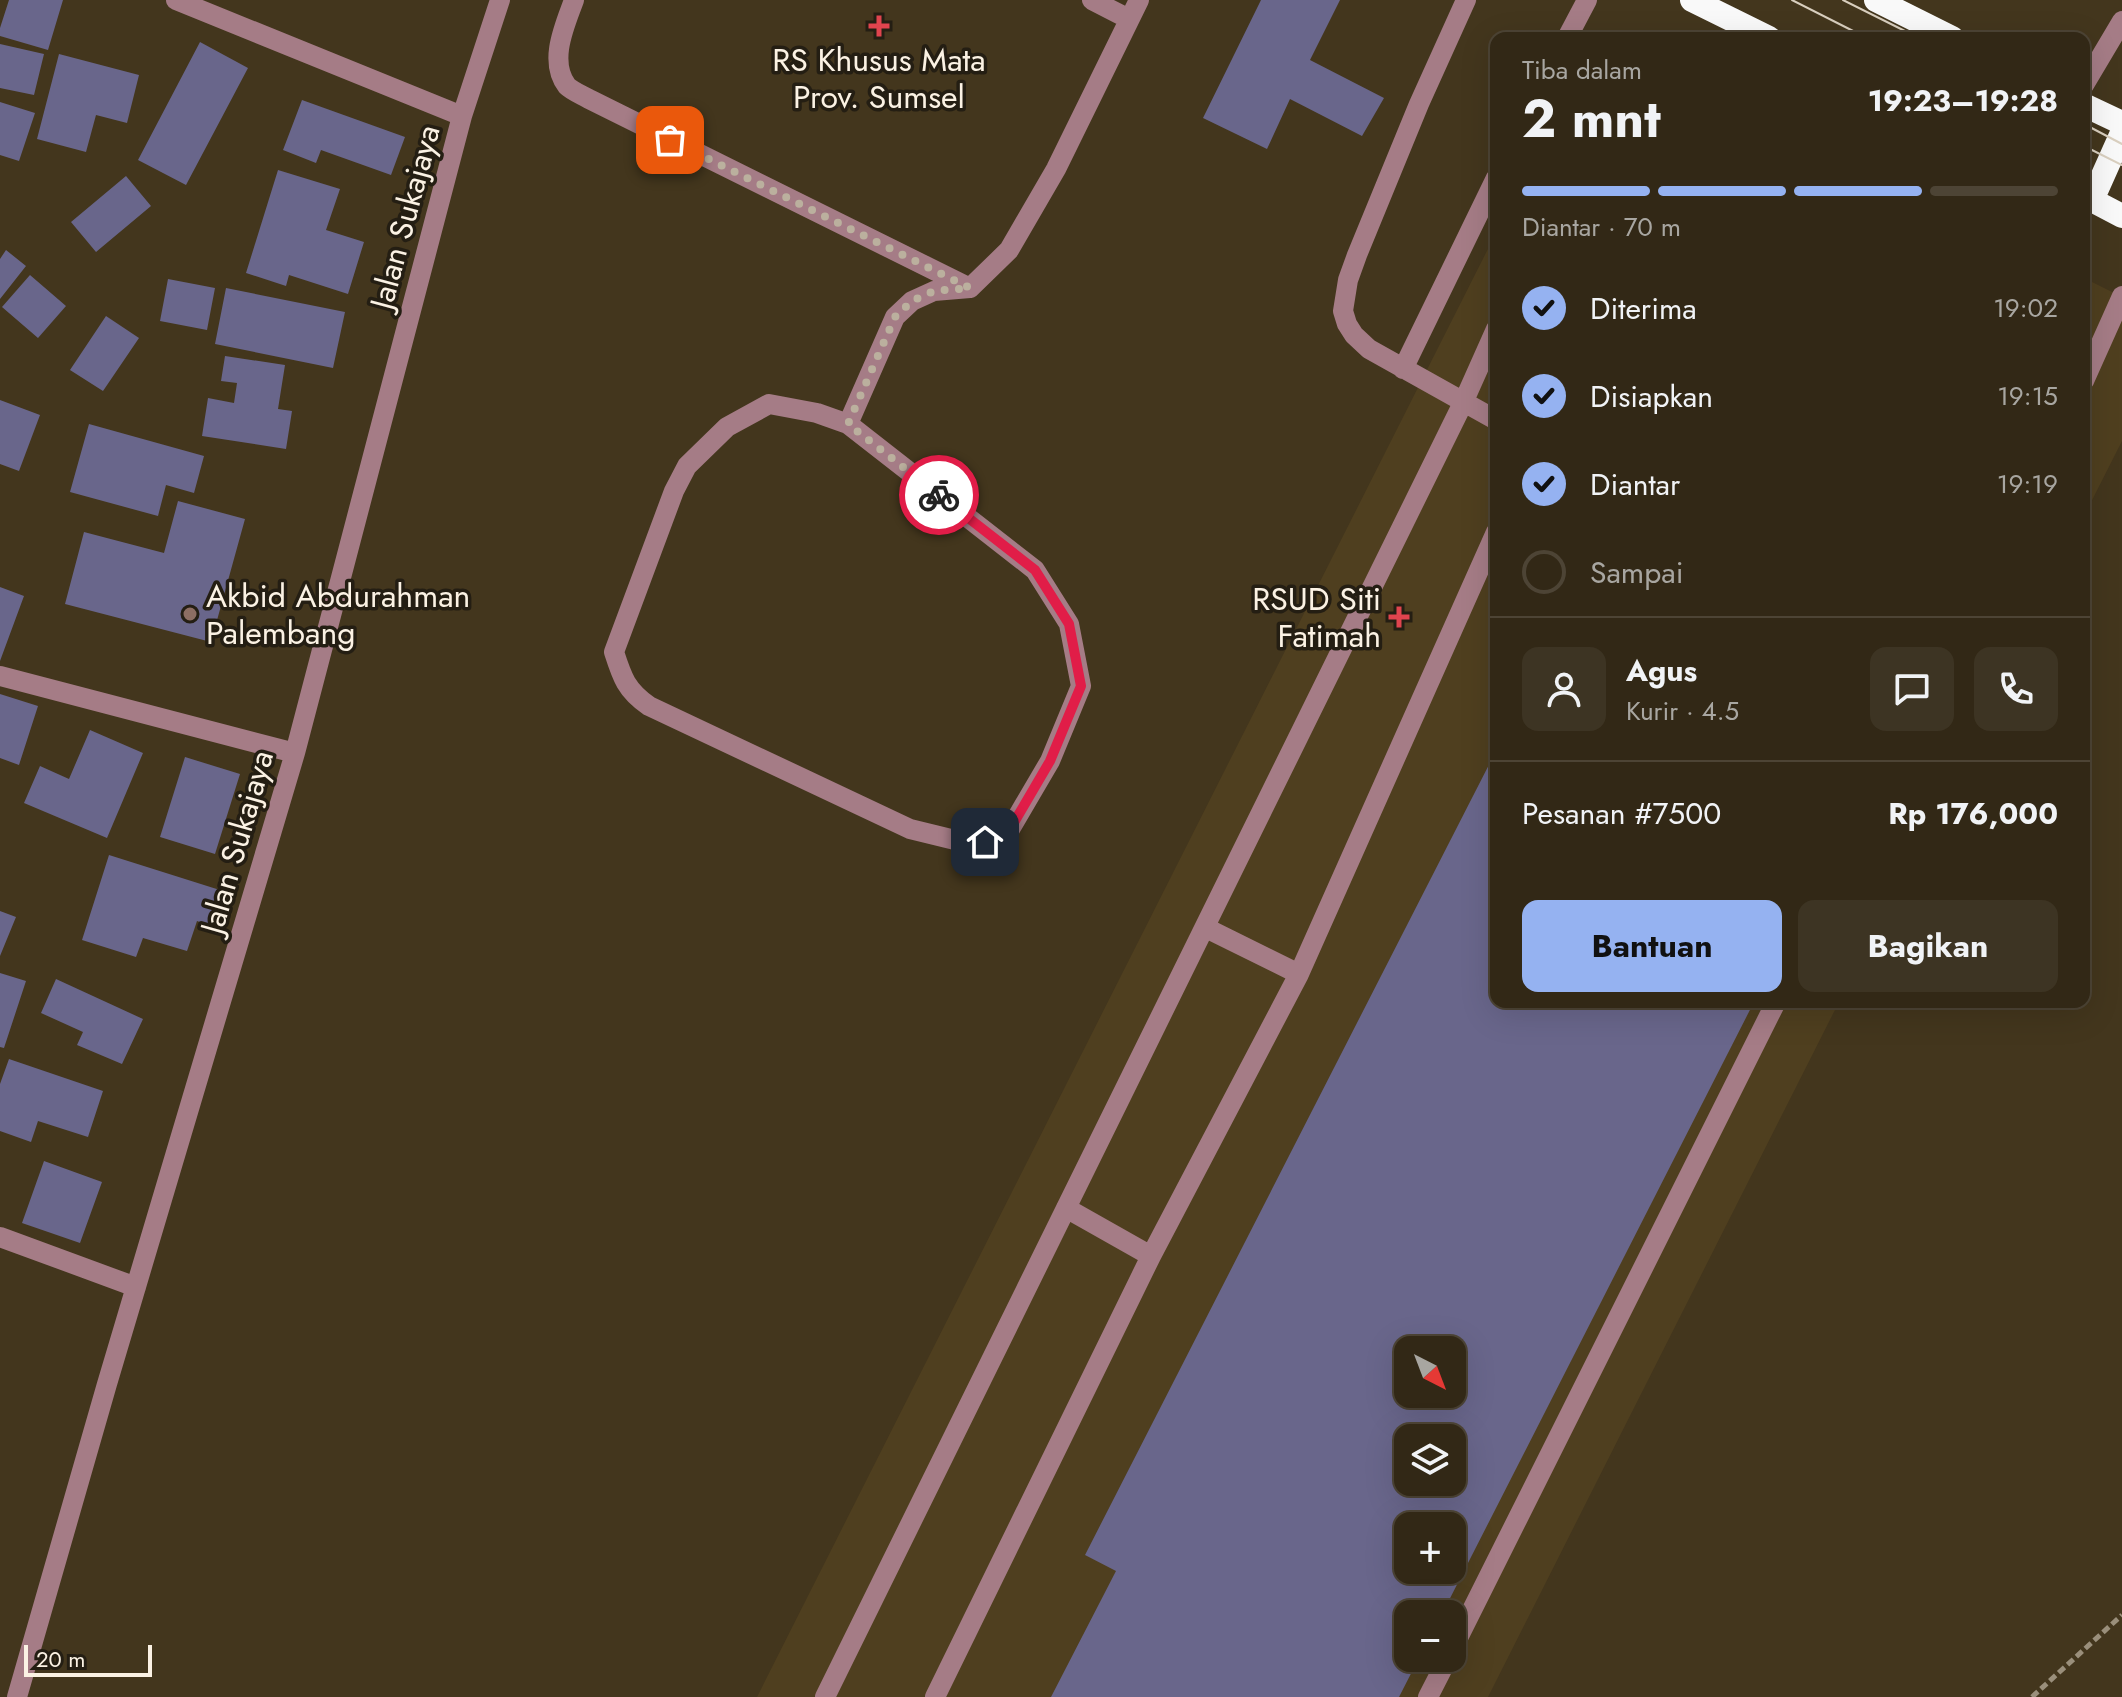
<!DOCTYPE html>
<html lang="id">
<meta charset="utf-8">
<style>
:root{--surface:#322816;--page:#3d3423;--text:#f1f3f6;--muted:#a8a6a1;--line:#4d4435;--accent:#95b2f1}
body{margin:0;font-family:Jost,sans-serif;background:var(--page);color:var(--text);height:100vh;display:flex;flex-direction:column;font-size:30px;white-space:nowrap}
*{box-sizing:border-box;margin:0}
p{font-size:26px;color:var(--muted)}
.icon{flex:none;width:44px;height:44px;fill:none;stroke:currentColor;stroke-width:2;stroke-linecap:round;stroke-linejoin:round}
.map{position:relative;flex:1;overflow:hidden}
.panel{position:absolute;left:1490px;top:32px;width:600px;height:976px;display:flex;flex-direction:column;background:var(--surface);border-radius:16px;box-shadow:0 8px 32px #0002,0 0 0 2px var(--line)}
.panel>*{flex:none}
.needle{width:52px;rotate:138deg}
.controls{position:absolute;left:1394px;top:1336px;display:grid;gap:16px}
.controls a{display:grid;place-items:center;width:72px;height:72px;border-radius:16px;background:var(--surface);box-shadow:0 8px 32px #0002,0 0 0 2px var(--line);font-size:40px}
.scale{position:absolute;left:24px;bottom:20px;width:128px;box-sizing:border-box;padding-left:8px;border:4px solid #fbf2e4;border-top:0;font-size:22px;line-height:28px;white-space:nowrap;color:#fbf2e4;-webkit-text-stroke:6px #241e13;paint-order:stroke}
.pin{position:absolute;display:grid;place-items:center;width:68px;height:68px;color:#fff;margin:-34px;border-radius:16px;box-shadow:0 4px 12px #0006}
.courier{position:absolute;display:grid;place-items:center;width:80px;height:80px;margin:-40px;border:6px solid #e11d48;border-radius:50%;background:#fff;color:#222;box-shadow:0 2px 10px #0007}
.head em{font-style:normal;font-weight:700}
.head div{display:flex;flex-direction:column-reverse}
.head{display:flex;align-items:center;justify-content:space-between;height:136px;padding:0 32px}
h1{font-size:52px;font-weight:700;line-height:60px}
.bar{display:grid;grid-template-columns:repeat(4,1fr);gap:12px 8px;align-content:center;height:96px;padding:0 32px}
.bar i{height:10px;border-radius:6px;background:var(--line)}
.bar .active{background:var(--accent)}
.bar p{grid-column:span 4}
.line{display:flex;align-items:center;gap:20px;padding:0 32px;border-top:2px solid var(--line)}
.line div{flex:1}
.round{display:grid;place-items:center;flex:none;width:84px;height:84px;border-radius:16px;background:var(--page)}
ol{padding:0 32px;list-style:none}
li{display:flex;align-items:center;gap:24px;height:88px}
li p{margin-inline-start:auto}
li .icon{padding:8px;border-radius:50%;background:var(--accent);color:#111;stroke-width:4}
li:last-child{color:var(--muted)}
li i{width:44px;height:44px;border:4px solid var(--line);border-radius:50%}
.cta{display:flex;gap:16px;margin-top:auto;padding:16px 32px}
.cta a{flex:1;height:92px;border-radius:16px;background:var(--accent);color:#111;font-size:32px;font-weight:700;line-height:92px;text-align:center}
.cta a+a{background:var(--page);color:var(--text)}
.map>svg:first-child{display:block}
.built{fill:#4f3f1f;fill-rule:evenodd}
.building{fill:#69668b;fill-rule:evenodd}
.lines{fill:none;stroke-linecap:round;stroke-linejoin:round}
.path{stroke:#9a8f7b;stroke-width:5;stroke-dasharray:8 4;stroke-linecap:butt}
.minor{stroke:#a57c86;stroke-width:20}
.highway{stroke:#f9f9f9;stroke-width:24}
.tram{stroke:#d9cfbf;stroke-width:2}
.done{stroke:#bbb09e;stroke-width:8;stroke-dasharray:0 14.4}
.route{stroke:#e11d48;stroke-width:10}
.health-dot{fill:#e0444e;stroke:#241e13;stroke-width:3}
.education-dot{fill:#8d6e63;stroke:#241e13;stroke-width:3}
.labels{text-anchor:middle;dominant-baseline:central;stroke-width:7;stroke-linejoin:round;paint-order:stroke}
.poi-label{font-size:32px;fill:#fbf2e4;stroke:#241e13}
.street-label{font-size:32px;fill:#fbf2e4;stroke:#241e13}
</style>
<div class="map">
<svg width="2122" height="1697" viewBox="0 0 2122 1697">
<rect width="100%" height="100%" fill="#43361d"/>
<path class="built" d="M1496,233V1002H1839L1488,1697H757ZM1408,1350H1452V1394H1408ZM1408,1438H1452V1482H1408ZM1408,1526H1452V1570H1408ZM1408,1614H1452V1658H1408Z
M2084,278L2122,297V441L2084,516Z"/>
<path class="building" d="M9,0H63L48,50L0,36V28Z
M1261,0H1340L1310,60L1384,98L1362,136L1290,99L1267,149L1203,118Z
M200,42L248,68L186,185L138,160Z
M0,44L44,54L34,95L0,88Z
M59,54L139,75L127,123L96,115L86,152L37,139Z
M302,100L405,137L391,175L321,150L316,163L283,150Z
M0,102L35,113L19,161L0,155Z
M278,170L340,189L326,230L364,242L348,294L289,275L286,286L246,273Z
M126,176L151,206L96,252L71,222Z
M6,250L26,266L0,299V259Z
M30,275L66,306L38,338L2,307Z
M168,279L215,288L207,330L160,321Z
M226,288L345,312L333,368L215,344Z
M106,316L139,338L103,391L70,370Z
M225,356L285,365L278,409L292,411L286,449L202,436L208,398L234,403L237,383L221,381Z
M0,400L40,415L19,471L0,464Z
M89,424L204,456L194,493L166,485L158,516L70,492Z
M178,501L245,519L211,642L65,604L84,532L164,553Z
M0,587L24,596L0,661Z
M0,694L38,706L19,765L0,758Z
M90,730L143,753L107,838L24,803L40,766L69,779Z
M1496,751V1002H1754L1442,1614H1408V1658H1419L1399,1697H1051L1116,1571L1085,1555ZM1408,1350H1452V1394H1408ZM1408,1438H1452V1482H1408ZM1408,1526H1452V1570H1408Z
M185,757L240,774L215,854L160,837Z
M109,855L223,891L211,926L197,921L187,951L143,938L136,957L82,940Z
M0,911L16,917L0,956Z
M0,973L26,981L4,1048L0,1047Z
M56,979L143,1019L122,1064L77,1045L83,1032L41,1013Z
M9,1059L103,1091L88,1137L38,1121L31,1142L0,1131V1084Z
M44,1161L102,1182L80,1243L22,1223Z"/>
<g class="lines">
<path class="path" d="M2032,1697L2122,1615"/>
<path class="minor" d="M176,0L462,116
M574,0C565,25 548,61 567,86C572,91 582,95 589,99L970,288
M1092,0L1129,19
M1466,0L1419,104L1357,255L1348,280L1343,311L1347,324L1354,335L1369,349L1496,420
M1567,38L1587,0
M2084,85L2122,21
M1403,369L1496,178
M2084,381L2122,296
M769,404L817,413L848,424L1035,570L1069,624L1081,686L1050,761L1009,831L985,842L955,840L910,829L649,706C626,690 622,677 614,652L674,491L687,466L727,427Z
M848,424L895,317L912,301L934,291L970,288L1009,250L1056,169L1139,0
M0,676L295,753
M1206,928L1299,974
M1066,1208L1151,1256
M0,1237L136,1287
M1452,1650L1776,1002
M17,1697L107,1384L295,753L462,116L500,0
M825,1697L1463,403L1496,329
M935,1697L1151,1256L1299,974L1496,532
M1428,1697L1448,1658"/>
<path class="highway" d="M1692,0L1769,38
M1876,0L1952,38
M2084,105L2122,123
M2084,196L2122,216
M2092,200L2122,133"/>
<path class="tram" d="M1792,0L1867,38
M1843,0L1919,38
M2084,124L2122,144
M2084,146L2122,165"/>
</g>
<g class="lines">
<path class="done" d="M670,140L970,288L934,291L912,301L895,317L848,424L939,495"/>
<path class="route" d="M939,495L1035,570L1069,624L1081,686L1050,761L1009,831L985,842"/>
</g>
<g class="health-dot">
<path d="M875 14h8v8h8v8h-8v8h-8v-8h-8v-8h8z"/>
<path d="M1395 605h8v8h8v8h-8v8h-8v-8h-8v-8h8z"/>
</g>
<circle class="education-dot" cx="190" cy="614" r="8"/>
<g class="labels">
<g class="poi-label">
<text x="879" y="60">RS Khusus Mata<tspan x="879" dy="37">Prov. Sumsel</tspan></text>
<text x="206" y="596" text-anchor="start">Akbid Abdurahman<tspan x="206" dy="37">Palembang</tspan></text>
<text x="1381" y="599" text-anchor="end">RSUD Siti<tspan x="1381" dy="37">Fatimah</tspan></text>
</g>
<g class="street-label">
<text transform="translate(405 217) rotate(-75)">Jalan Sukajaya</text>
<text transform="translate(237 842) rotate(-74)">Jalan Sukajaya</text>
</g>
</g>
</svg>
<div class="controls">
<a><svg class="needle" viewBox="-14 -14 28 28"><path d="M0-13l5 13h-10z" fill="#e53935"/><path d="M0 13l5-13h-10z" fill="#a8a6a1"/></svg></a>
<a><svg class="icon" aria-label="layers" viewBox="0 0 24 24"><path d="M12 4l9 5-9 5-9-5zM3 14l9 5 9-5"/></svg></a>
<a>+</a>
<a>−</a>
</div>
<div class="scale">20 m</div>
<div class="pin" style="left:670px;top:140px;background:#ea580c"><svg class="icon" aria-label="bag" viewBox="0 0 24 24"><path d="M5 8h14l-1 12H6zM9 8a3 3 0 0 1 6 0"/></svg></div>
<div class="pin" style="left:985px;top:842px;background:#1f2937"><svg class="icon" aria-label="home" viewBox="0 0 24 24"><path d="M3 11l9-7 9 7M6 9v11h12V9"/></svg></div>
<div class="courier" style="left:939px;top:495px"><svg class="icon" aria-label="bike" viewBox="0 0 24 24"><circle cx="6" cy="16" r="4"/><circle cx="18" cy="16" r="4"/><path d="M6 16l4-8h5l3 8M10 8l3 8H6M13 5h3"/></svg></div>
<section class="panel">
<div class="head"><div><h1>2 mnt</h1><p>Tiba dalam</p></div><em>19:23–19:28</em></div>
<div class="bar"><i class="active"></i><i class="active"></i><i class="active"></i><i></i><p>Diantar · 70 m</p></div>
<ol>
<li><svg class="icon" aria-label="check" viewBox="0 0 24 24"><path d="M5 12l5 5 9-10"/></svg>Diterima<p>19:02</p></li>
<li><svg class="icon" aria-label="check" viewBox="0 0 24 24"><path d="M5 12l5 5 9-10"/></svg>Disiapkan<p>19:15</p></li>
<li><svg class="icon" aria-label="check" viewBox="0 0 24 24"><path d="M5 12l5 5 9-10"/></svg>Diantar<p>19:19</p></li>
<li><i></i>Sampai</li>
</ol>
<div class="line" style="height:144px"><a class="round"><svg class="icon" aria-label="person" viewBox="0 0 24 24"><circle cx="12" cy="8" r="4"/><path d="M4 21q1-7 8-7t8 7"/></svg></a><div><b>Agus</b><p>Kurir · 4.5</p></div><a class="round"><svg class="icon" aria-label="chat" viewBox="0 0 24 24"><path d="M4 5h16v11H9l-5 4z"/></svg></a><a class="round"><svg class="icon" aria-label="phone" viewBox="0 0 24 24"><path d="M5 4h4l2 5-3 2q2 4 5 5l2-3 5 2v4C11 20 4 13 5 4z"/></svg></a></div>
<div class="line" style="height:104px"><div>Pesanan #7500</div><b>Rp 176,000</b></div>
<div class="cta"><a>Bantuan</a><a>Bagikan</a></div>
</section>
</div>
